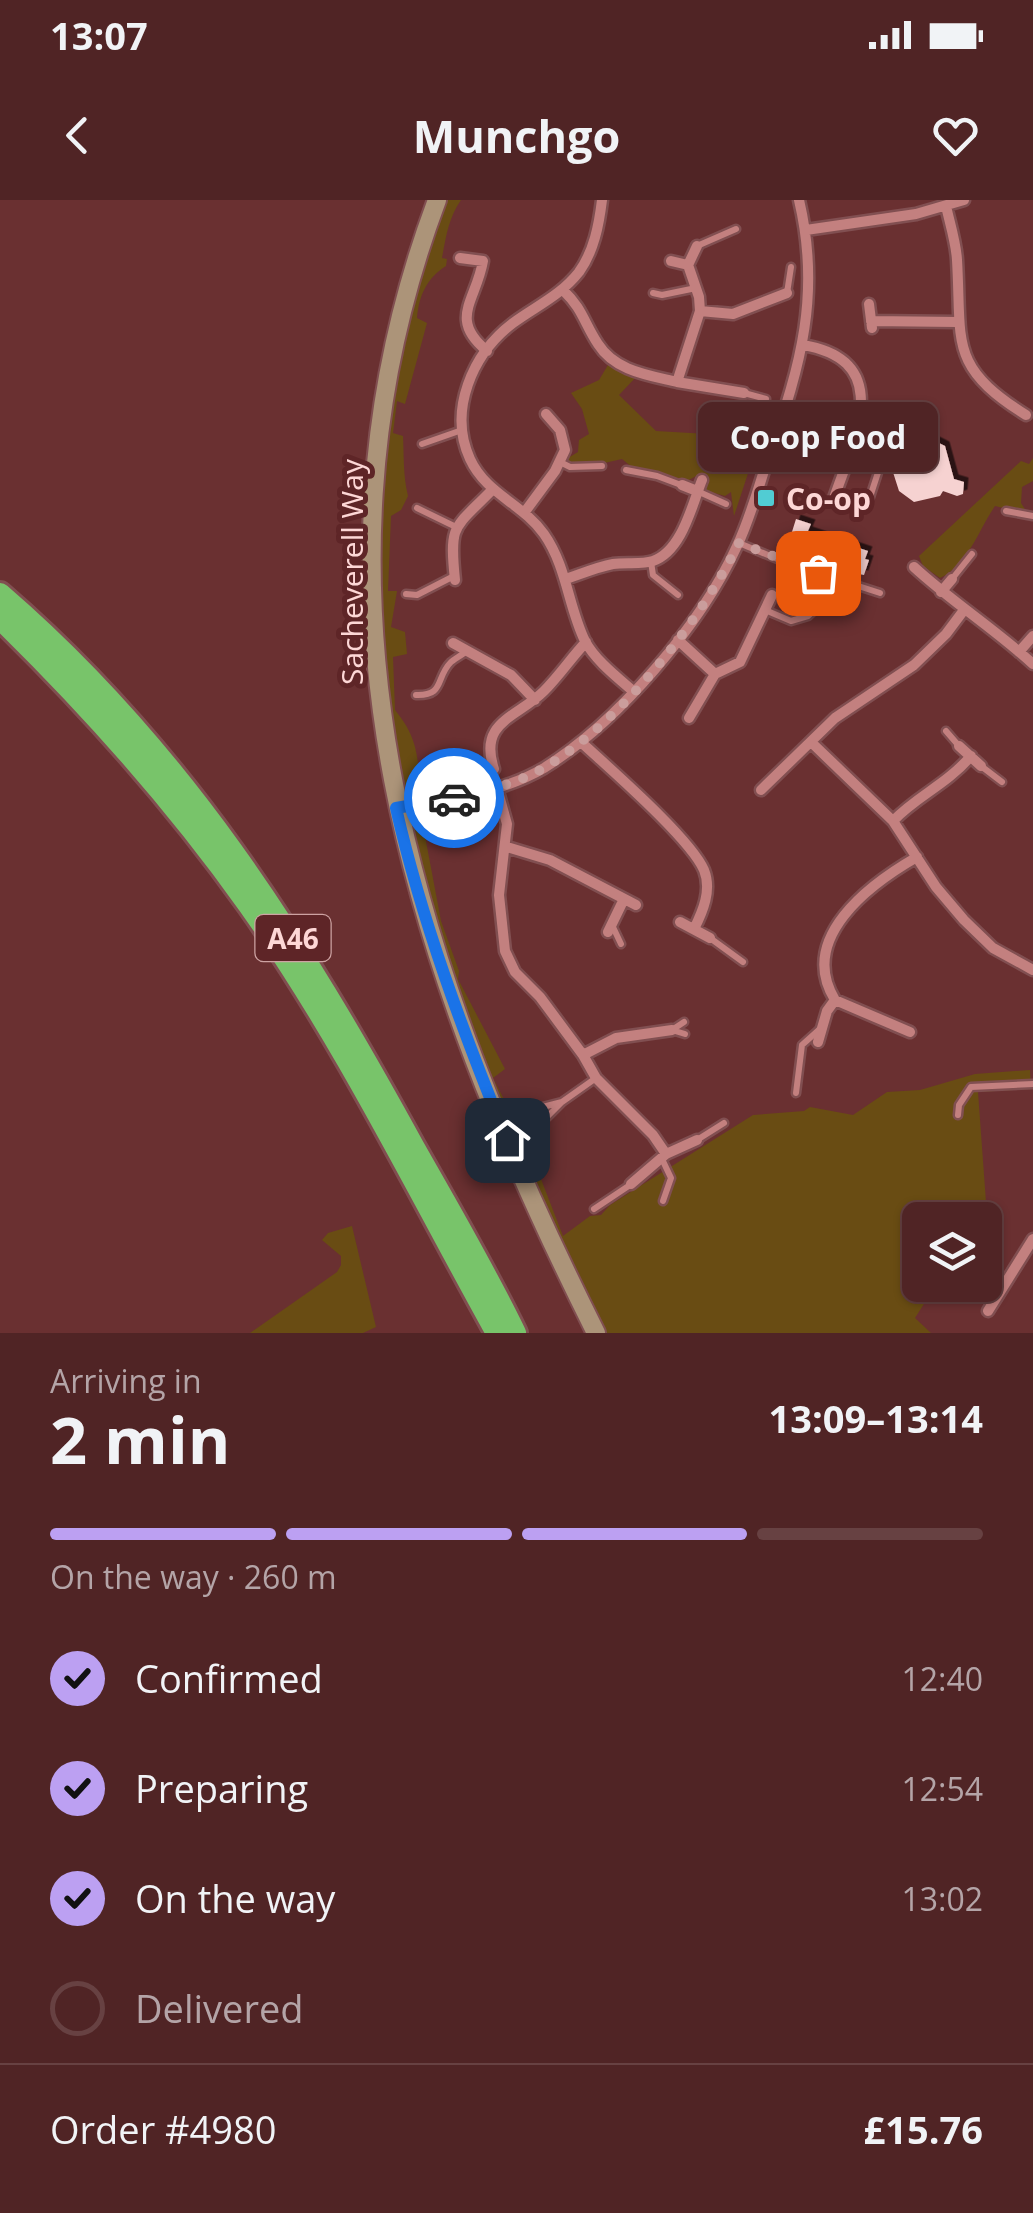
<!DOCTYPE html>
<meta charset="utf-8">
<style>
:root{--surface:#502425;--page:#562c2d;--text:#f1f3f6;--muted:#b4a4a7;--line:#674142;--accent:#bca0f2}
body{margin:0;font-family:"Open Sans",sans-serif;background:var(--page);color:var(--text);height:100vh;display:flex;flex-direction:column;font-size:38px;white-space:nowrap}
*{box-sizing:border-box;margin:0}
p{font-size:32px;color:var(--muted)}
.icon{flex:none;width:55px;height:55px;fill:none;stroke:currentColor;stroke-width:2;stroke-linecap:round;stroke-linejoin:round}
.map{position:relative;height:1133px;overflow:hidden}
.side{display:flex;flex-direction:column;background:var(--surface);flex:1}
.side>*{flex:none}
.tools{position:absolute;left:902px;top:1002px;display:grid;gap:20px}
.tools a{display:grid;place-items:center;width:100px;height:100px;border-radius:15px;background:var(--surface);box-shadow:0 2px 8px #0004,0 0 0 2px var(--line);font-size:50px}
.pin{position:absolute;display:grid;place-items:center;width:85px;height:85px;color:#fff;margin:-42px;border-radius:20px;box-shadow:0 5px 15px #0006}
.courier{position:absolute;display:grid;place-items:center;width:100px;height:100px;margin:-50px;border:8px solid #1a73e8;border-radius:50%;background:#fff;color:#222;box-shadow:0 2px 12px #0007}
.bubble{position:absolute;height:70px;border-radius:15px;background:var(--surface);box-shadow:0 2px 8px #0004,0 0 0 2px var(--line);font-size:32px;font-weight:700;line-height:70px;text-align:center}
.head em{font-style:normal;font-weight:700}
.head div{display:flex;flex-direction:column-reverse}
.head{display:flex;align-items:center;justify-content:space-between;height:170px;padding:0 50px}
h1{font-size:65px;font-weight:700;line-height:75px}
.bar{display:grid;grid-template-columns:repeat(4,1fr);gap:15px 10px;align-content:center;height:120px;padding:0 50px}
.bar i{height:12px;border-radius:8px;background:var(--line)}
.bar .active{background:var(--accent)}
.bar p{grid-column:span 4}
.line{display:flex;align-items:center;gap:25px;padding:0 50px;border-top:2px solid var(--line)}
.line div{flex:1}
ol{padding:0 50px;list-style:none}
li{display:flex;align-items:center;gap:30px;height:110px}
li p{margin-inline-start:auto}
li .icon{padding:10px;border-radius:50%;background:var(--accent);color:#111;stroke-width:4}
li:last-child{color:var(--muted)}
li i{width:55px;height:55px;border:5px solid var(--line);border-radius:50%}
.status{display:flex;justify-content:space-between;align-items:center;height:70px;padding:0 50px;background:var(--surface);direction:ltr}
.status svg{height:28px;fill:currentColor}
header{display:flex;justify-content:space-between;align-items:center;height:130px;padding:0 50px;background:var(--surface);font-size:45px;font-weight:700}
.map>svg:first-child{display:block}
.green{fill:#694c13}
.building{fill:#f6d2d1;filter:url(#shadow)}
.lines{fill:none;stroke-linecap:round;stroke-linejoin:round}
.lane-casing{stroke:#814f51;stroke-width:11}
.street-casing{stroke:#814f51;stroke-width:15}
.secondary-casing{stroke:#814f51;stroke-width:22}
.highway-casing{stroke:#814f51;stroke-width:28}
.lane{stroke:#c3807f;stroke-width:6}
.street{stroke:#c3807f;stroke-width:10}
.secondary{stroke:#ac9479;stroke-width:18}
.highway{stroke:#78c46a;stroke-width:22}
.done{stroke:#ca9d9c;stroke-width:10;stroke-dasharray:0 18}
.route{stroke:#1a73e8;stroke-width:12}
.poi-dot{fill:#51ccd3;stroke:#5e2527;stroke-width:4}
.labels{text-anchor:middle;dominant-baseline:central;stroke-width:10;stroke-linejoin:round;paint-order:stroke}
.shield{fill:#5e2527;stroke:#cda2a2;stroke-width:2.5}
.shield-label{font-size:28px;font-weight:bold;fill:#fdd7d6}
.poi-label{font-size:30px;font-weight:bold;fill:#fdd7d6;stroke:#5e2527;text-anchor:start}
.street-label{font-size:30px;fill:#fdd7d6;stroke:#5e2527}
</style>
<div class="status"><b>13:07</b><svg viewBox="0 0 49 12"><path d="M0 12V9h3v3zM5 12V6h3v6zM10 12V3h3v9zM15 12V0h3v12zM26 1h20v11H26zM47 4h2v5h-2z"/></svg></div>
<header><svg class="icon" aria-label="back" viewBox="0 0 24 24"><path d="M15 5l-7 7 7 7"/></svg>Munchgo<svg class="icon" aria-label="heart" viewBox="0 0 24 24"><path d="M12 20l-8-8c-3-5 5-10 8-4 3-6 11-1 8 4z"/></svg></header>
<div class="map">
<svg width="1033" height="1133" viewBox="0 0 1033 1133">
<defs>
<filter id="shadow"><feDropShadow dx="4.5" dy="-4.5" stdDeviation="0" flood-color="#0009"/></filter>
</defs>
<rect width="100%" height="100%" fill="#6a3031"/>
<path class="green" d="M443,0H461C449,17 446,36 442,58L447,59L446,66C427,78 419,95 417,118L427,123L405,204L397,201L393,233L403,236C404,257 403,276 408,296L401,310L391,316L388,391H397L391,427L405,432L407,454L393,457L395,510C417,537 417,553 421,588H424L425,597L414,596L403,590L385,499L378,327L390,190Z
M608,165L636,177L619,195L656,231L760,237L734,316L731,292L725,296L704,290L706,278L698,275L687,281L658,272H638L622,259L600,264L567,263L568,258L578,252L579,240L589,234L582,209L571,193L599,180Z
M1033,258V281L1022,287L1021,303L1028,314L995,306C978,331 968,365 940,378L923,366L919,356L1021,261L1029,264Z
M426,613L427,618L422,620L441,721L459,771L458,779L505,869L493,878L529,948L563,1036L590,1016L601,1015L610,1005L753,915L804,911L810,907L853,915L887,892L920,890L975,874L1030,870L1031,889L978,892L986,1002L975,1020H920V1085H936L915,1118L931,1133H602L573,1074L462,808L410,630L415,617Z
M352,1026L376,1127L363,1133H250L337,1072L341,1065V1056L322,1040L328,1033Z"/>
<path class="building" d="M927,237L945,246L954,279L964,282L963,294L957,296L943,291L940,296L914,302L899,291L891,266L902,249Z
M796,319L811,324L808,331L868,351L865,359L869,360L864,375L859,374L858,379L791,357L796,337L791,335Z"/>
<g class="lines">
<defs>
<path id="lane" d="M697,46L736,29
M653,93L662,95L696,88
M787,93L791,67
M744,193L766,199
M854,237L885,250
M422,244L462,230
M560,262L570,267L602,266
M626,270L657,276L681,285
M697,291L726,304
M870,297L887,245L899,229
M417,308L456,327
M1006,311L1033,316
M739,343L787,363L880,393
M651,362L653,375L678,395
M952,379L972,354
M406,394L417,395L454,376
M765,410L791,421L808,416L825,400
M416,495C445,496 435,478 451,462C452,461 464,453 466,452
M946,531L959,546
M981,566L1002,582
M612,725L621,744
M710,738L743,762
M684,822L672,830L685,834
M796,893L802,845L821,828
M562,902L596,878
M531,910L562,902L547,917
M958,915L959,905L971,887L1033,884
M697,940L724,923
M662,959L671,978L663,1001
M594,1009L630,985"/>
<path id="street" d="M602,0C599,25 594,51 579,72C560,96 536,106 513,123C472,154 448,211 470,259C486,294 523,304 544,334C567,367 568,406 585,441C595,460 617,477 633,491
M946,6C950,24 956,42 957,60C962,143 948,166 1026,215
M806,30L916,14L964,0
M460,58L483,61C476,101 448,119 487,151
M671,61L688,65
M563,90C583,109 584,123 598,144C615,171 648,175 677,182L700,111L699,97L688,65L697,46
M869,104L872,128
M700,111L733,114L787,93
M871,121L957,122
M803,145C897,161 853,241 833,301
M677,182L744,193
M682,285L697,291
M524,313L555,271L565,250L560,230L546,214
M914,367C952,402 995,429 1033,464
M566,379C581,374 597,367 613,364C626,362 641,365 653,361C682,351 692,305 702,280
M455,380C449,323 454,329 492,290
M941,392L952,379
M678,440L715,474L740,462L772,395
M453,443L511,475L535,500
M1019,452L1033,436
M689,518L715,474
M581,542C609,568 690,638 704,670C712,690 703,711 694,729
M811,542L893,621L936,687L964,720L993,748L1033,770
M959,546L981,566
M494,569C478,521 517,518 544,491C559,476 571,458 586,442
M497,588L507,624L499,695L505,751L515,772L540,797L583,855L596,878L653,935L666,954
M761,590L835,518L914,465L946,434L964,410
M397,608C446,599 500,594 544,568C618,522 701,425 737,346C751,317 759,284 770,253C801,165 821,93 799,0
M893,621C918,595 945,586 971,556
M507,647L550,660L636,705
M680,722L710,738
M608,732L624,699
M910,832L835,800C797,738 870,684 917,657
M818,842L827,811L835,800
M583,855L616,838L672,830
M631,984L666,954L697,940
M988,1111L1033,1039"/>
<path id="secondary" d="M437,0C288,396 416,773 596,1133"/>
<path id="highway" d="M0,394C182,551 299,738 413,946C448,1008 484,1069 515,1133
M0,418C91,507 175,601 249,705C344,839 417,989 497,1133"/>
</defs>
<use href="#lane" class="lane-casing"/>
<use href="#street" class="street-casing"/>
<use href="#secondary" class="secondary-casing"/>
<use href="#highway" class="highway-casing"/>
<use href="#lane" class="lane"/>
<use href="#street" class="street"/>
<use href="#secondary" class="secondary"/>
<use href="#highway" class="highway"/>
</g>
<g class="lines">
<path class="done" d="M454,598C484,592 515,584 542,569C621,523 699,423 739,343L818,373"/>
<path class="route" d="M454,598L396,608C422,722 463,832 507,940"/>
</g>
<rect class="poi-dot" x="756" y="288" width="20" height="20" rx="5"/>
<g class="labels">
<rect class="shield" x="255.5" y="715" width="75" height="46" rx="8"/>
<g class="shield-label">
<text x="293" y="738">A46</text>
</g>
<g class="poi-label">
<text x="786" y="298">Co-op</text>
</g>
<g class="street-label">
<text transform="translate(351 372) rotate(-90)">Sacheverell Way</text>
</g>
</g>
</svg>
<div class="tools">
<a><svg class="icon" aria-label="layers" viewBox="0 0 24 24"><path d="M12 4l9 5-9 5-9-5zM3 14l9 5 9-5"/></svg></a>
</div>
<div class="pin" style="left:818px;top:373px;background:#ea580c"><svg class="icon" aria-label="bag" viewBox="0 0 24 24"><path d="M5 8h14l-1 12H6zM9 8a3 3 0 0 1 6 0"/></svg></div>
<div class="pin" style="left:507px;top:940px;background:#1f2937"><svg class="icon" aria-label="home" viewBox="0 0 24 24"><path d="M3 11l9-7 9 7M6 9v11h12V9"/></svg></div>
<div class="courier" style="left:454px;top:598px"><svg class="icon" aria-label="car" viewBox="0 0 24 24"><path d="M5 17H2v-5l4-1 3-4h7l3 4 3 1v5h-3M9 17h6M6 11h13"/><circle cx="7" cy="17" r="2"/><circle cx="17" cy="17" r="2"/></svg></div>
<div class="bubble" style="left:698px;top:202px;width:240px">Co-op Food</div>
</div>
<section class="side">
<div class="head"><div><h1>2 min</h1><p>Arriving in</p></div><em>13:09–13:14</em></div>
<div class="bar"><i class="active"></i><i class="active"></i><i class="active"></i><i></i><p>On the way · 260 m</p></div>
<ol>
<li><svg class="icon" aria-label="check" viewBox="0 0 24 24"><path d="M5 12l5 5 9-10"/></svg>Confirmed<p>12:40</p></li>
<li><svg class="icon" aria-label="check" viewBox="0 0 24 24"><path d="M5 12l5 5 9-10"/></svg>Preparing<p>12:54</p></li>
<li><svg class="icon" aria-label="check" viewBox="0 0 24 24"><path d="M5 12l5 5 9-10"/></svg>On the way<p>13:02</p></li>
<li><i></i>Delivered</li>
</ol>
<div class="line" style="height:130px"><div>Order #4980</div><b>£15.76</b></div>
</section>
